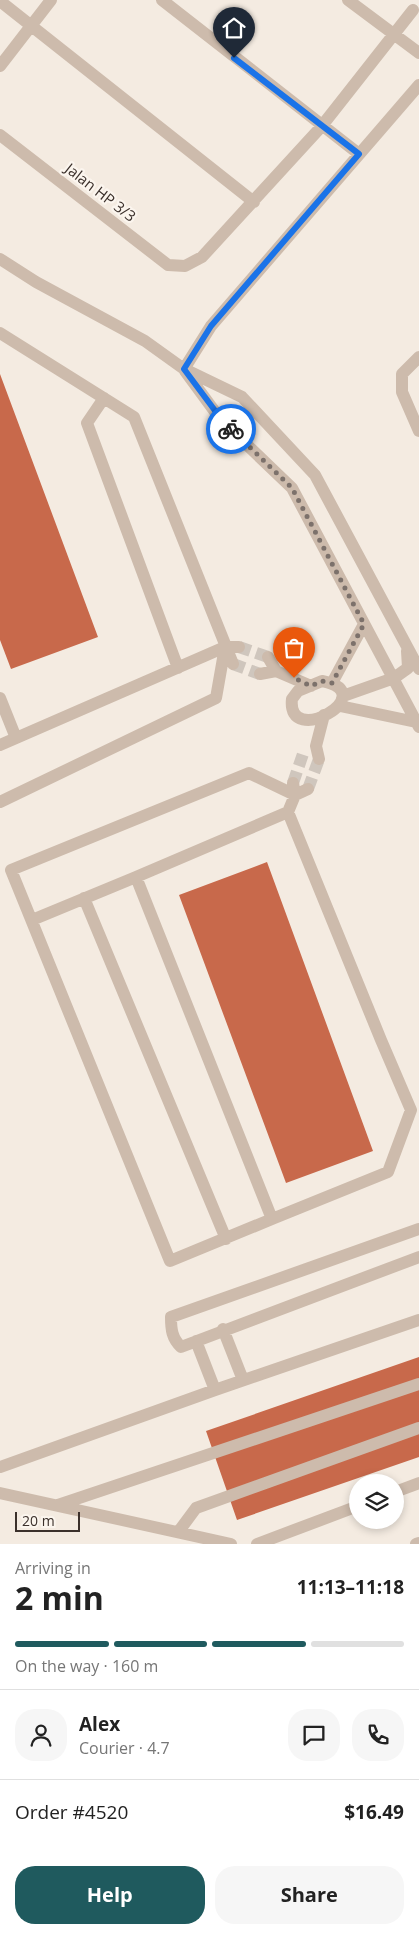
<!DOCTYPE html>
<meta charset="utf-8">
<style>
:root{--surface:#fff;--page:#f6f6f6;--text:#222;--muted:#767676;--line:#e0e0e0;--accent:#1f5a5e}
body{margin:0;font-family:"Open Sans",sans-serif;background:var(--page);color:var(--text);height:100vh;display:flex;flex-direction:column;font-size:19px;white-space:nowrap}
*{box-sizing:border-box;margin:0}
p{font-size:16px;color:var(--muted)}
.icon{flex:none;width:28px;height:28px;fill:none;stroke:currentColor;stroke-width:2;stroke-linecap:round;stroke-linejoin:round}
.map{position:relative;height:1544px;overflow:hidden}
.panel{display:flex;flex-direction:column;background:var(--surface);flex:1}
.panel>*{flex:none}
.fabs{position:absolute;left:349px;top:1474px;display:grid;gap:10px}
.fabs a{display:grid;place-items:center;width:55px;height:55px;border-radius:50%;background:var(--surface);box-shadow:0 2px 8px #0003;font-size:25px}
.scale{position:absolute;left:15px;bottom:12px;width:65px;box-sizing:border-box;padding-left:5px;border:2px solid #3b302b;border-top:0;font-size:14px;line-height:18px;white-space:nowrap;color:#3b302b;-webkit-text-stroke:4px #fbf5ee;paint-order:stroke}
.pin{position:absolute;display:grid;place-items:center;width:42px;height:42px;color:#fff;margin:-51px -21px;border-radius:50% 50% 50% 0;rotate:-45deg;box-shadow:0 0 5px #0007}
.pin .icon{rotate:45deg}
.courier{position:absolute;display:grid;place-items:center;width:50px;height:50px;margin:-25px;border:4px solid #1a73e8;border-radius:50%;background:#fff;color:#222;box-shadow:0 1px 6px #0007}
.summary em{font-style:normal;font-weight:700}
.summary div{display:flex;flex-direction:column-reverse}
.summary{display:flex;align-items:center;justify-content:space-between;height:85px;padding:0 15px}
h1{font-size:32px;font-weight:700;line-height:38px}
.bar{display:grid;grid-template-columns:repeat(4,1fr);gap:8px 5px;align-content:center;height:60px;padding:0 15px}
.bar i{height:6px;border-radius:4px;background:var(--line)}
.bar .on{background:var(--accent)}
.bar p{grid-column:span 4}
.line{display:flex;align-items:center;gap:12px;padding:0 15px;border-top:1px solid var(--line)}
.line div{flex:1}
.round{display:grid;place-items:center;flex:none;width:52px;height:52px;border-radius:20px;background:var(--page)}
.button{display:flex;gap:10px;margin-top:auto;padding:10px 15px}
.button a{flex:1;height:58px;border-radius:20px;background:var(--accent);color:#fff;font-size:20px;font-weight:700;line-height:58px;text-align:center}
.button a+a{background:var(--page);color:var(--text)}
.map>svg:first-child{display:block}
.building{fill:#c8694b}
.lines{fill:none;stroke-linecap:round;stroke-linejoin:round}
.minor-tunnel{stroke:#cfc6bd;stroke-width:12;stroke-dasharray:12 6;stroke-linecap:butt}
.minor{stroke:#cdbbac;stroke-width:12}
.done{stroke:#7c716b;stroke-width:5;stroke-dasharray:0 9}
.route{stroke:#1a73e8;stroke-width:6}
.labels{text-anchor:middle;dominant-baseline:central;stroke-width:4.5;stroke-linejoin:round;paint-order:stroke}
.street-label{font-size:15px;fill:#3b302b;stroke:#fbf5ee}
</style>
<div class="map">
<svg width="419" height="1544" viewBox="0 0 419 1544">
<rect width="100%" height="100%" fill="#f4ebe1"/>
<path class="building" d="M0,374L98,637L11,669L0,640Z
M267,862L373,1151L286,1183L179,895Z
M419,1357V1457L237,1520L206,1431Z"/>
<g class="lines">
<path class="minor-tunnel" d="M239,647L268,657
M233,664L260,674
M293,783L304,751
M308,789L319,759"/>
<path class="minor" d="M162,0L359,154
M348,0L419,53
M0,1L254,202
M0,66L51,0
M0,135L168,265L185,266L202,257L321,127L413,10
M0,259L36,282L145,341L184,369L242,397L315,475L419,669
M0,333L134,417L233,664
M419,357L402,374V392L419,431
M184,369L211,326L419,85
M185,371L221,420L292,488L419,727
M104,398L87,423L178,668
M268,657L276,671
M260,674L276,671L311,686
M322,681C384,693 286,750 292,699L298,691Z
M332,683L364,624
M343,696L394,678L408,668L407,651
M0,698L16,738
M340,706L416,722
M0,745L225,647H239
M319,759L316,746L324,715
M0,802L216,698L225,647
M288,812L136,877L272,1219L388,1172L411,1110L381,1040L288,812L295,795L293,783
M84,898L226,1239
M32,920L136,877
M272,1219L170,1261L11,870L249,773L295,795L308,789
M419,1229L171,1317C171,1330 172,1338 181,1347L419,1257
M223,1329L243,1380
M196,1341L215,1390
M0,1467L215,1390L419,1320
M395,1492L419,1483
M0,1493L231,1544
M58,1505L419,1384
M179,1531L196,1508L419,1428
M257,1544L358,1506
M416,1544L419,1543"/>
</g>
<g class="lines">
<path class="done" d="M231,429L292,488L364,624L332,683L322,681L311,686L294,678"/>
<path class="route" d="M231,429L222,420L184,369L211,326L359,154L234,58"/>
</g>
<g class="labels">
<g class="street-label">
<text transform="translate(101 192) rotate(38)">Jalan HP 3/3</text>
</g>
</g>
</svg>
<div class="fabs">
<a><svg class="icon" aria-label="layers" viewBox="0 0 24 24"><path d="M12 4l9 5-9 5-9-5zM3 14l9 5 9-5"/></svg></a>
</div>
<div class="scale">20 m</div>
<div class="pin" style="left:294px;top:678px;background:#ea580c"><svg class="icon" aria-label="bag" viewBox="0 0 24 24"><path d="M5 8h14l-1 12H6zM9 8a3 3 0 0 1 6 0"/></svg></div>
<div class="pin" style="left:234px;top:58px;background:#1f2937"><svg class="icon" aria-label="home" viewBox="0 0 24 24"><path d="M3 11l9-7 9 7M6 9v11h12V9"/></svg></div>
<div class="courier" style="left:231px;top:429px"><svg class="icon" aria-label="bike" viewBox="0 0 24 24"><circle cx="6" cy="16" r="4"/><circle cx="18" cy="16" r="4"/><path d="M6 16l4-8h5l3 8M10 8l3 8H6M13 5h3"/></svg></div>
</div>
<section class="panel">
<div class="summary"><div><h1>2 min</h1><p>Arriving in</p></div><em>11:13–11:18</em></div>
<div class="bar"><i class="on"></i><i class="on"></i><i class="on"></i><i></i><p>On the way · 160 m</p></div>
<div class="line" style="height:90px"><a class="round"><svg class="icon" aria-label="person" viewBox="0 0 24 24"><circle cx="12" cy="8" r="4"/><path d="M4 21q1-7 8-7t8 7"/></svg></a><div><b>Alex</b><p>Courier · 4.7</p></div><a class="round"><svg class="icon" aria-label="chat" viewBox="0 0 24 24"><path d="M4 5h16v11H9l-5 4z"/></svg></a><a class="round"><svg class="icon" aria-label="phone" viewBox="0 0 24 24"><path d="M5 4h4l2 5-3 2q2 4 5 5l2-3 5 2v4C11 20 4 13 5 4z"/></svg></a></div>
<div class="line" style="height:65px"><div>Order #4520</div><b>$16.49</b></div>
<div class="button"><a>Help</a><a>Share</a></div>
</section>
